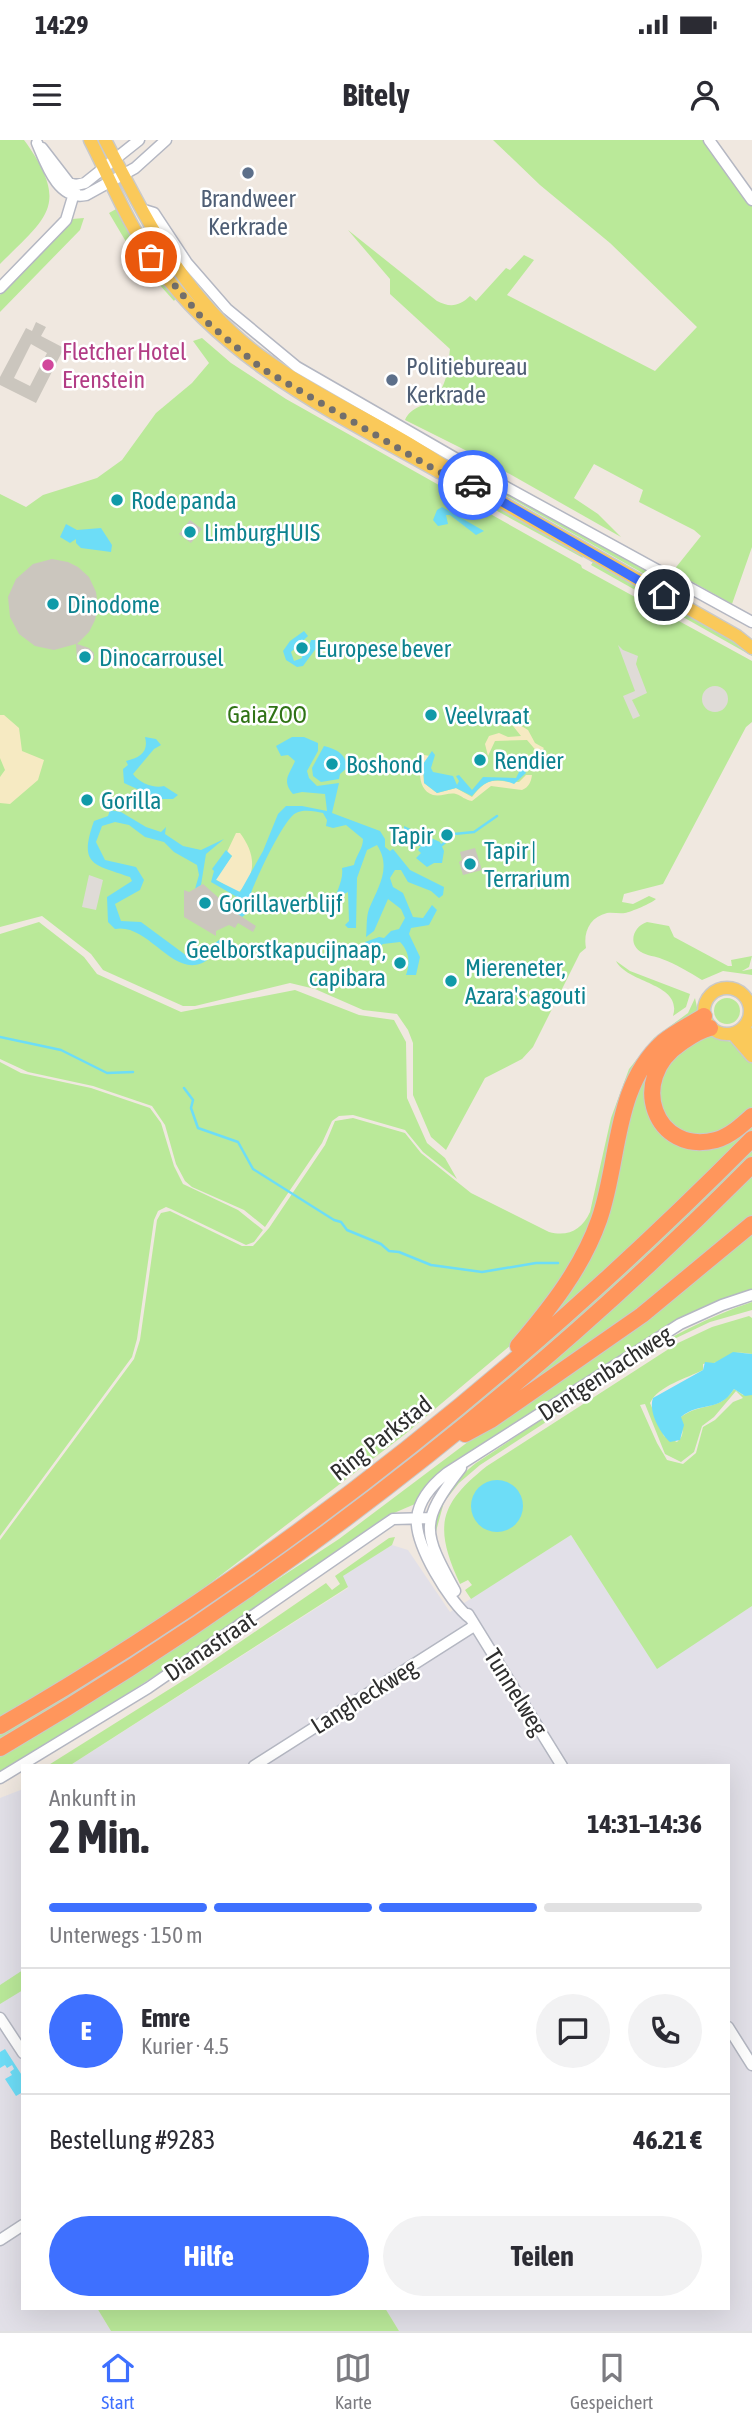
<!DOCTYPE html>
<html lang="de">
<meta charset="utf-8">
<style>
:root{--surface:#fff;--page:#f2f2f3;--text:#2b2b33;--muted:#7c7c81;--line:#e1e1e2;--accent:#3e70ff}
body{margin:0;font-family:"Asap Condensed",sans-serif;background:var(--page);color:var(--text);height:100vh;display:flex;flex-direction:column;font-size:26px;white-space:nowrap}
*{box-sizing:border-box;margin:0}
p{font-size:23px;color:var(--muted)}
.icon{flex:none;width:38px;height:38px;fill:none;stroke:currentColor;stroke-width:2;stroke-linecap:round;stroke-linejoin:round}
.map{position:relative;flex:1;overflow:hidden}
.sheet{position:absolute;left:21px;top:1624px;width:709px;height:546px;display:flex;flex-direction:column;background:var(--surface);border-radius:0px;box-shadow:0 7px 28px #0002}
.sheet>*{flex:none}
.pin{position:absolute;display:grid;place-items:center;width:60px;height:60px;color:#fff;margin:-30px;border:4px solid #fff;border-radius:50%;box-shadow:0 2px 7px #0007}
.courier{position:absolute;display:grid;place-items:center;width:70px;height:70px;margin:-35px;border:5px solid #3e70ff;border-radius:50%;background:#fff;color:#222;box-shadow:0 2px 9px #0007}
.summary em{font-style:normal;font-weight:700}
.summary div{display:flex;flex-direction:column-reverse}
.summary{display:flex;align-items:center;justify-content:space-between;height:119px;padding:0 28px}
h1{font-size:46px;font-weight:700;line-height:52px}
.bar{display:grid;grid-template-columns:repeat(4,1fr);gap:10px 7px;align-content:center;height:84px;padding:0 28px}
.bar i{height:9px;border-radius:5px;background:var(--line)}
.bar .active{background:var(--accent)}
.bar p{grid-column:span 4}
.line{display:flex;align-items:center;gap:18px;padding:0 28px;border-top:2px solid var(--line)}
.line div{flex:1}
.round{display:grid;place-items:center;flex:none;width:74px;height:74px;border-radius:37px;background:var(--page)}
.cta{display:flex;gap:14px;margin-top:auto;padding:14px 28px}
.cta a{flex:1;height:80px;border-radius:42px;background:var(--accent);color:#fff;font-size:28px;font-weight:700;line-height:80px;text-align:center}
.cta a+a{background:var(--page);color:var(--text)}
.status{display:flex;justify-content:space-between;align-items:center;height:49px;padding:0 35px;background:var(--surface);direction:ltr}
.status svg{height:19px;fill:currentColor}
header{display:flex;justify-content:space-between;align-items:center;height:91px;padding:0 28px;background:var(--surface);font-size:32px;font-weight:700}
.tab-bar{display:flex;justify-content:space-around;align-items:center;height:98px;border-top:2px solid var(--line);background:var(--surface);font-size:19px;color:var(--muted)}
.tab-bar a{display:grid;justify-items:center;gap:4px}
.tab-bar .active{color:var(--accent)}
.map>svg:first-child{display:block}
.industrial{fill:#e2e0e8}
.green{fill:#bae999;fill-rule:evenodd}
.sand{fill:#f6eac2}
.plaza{fill:#dfdbd7}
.water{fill:#6dddf7}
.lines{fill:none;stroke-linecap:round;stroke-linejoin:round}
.stream{stroke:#6dddf7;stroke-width:2.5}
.building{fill:#cbc6be;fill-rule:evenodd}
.minor-casing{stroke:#b4b7c2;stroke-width:13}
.major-casing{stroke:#c9c9c9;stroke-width:15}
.highway-casing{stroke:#c9c9c9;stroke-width:18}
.minor{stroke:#fff;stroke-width:10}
.major{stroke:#fac95a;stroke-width:12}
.highway{stroke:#ff965c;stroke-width:16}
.done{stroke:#726f6c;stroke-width:7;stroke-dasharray:0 12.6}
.route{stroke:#3e70ff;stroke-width:9}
.service-dot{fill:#5c6f8a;stroke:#fff;stroke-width:2.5}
.hotel-dot{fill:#d1479c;stroke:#fff;stroke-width:2.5}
.culture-dot{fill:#0f9aa8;stroke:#fff;stroke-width:2.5}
.labels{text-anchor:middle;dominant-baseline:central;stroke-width:5;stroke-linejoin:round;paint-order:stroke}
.service-label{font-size:24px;fill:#4e5e75;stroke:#fff}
.hotel-label{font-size:24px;fill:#b23c85;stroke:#fff;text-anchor:start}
.culture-label{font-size:24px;fill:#0d838f;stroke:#fff;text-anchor:start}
.park-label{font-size:24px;fill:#307316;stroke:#fff}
.street-label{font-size:24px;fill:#2e2e2e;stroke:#fff}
</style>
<div class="status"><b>14:29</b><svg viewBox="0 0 49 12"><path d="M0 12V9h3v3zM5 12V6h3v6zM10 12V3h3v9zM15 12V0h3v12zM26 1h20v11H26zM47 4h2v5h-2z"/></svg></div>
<header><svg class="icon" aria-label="menu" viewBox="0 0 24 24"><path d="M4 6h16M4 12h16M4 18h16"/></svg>Bitely<svg class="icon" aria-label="person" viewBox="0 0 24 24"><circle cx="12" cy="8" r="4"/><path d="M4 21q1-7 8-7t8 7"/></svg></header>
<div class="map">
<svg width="752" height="2191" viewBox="0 0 752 2191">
<rect width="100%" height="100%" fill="#f0e8e0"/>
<path class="industrial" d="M571,1395L657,1528L752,1466V2191H399L385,2168H728V1626H69L348,1448L342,1436L392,1405L408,1410L450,1472Z
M23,1649V2168H97L111,2191H0V1658Z"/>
<path class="green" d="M0,0H24L27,4C70,66 46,78 0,124Z
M493,0H709L752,61V407L732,464L673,431L701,396L694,390L639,362L643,350L594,324L574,358L598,374L621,397L485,320L405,280C411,266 425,267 435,257C448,245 448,225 450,209L390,154V139L348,90L437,161C450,168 460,166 470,156L476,161L506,128L510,130L524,115L534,120L507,155L655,231L697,187L610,103L540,45Z
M118,68L176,158L174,161L135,117L109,73Z
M84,78L80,90L0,172V155L72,79Z
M202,198L231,223L286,259L581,425L582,428L752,521V582L746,587L663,744L624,754L622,762L633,764L649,756L656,759C652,763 631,772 625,773C619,774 613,772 607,773C590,777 583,792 586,808L580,813L533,907L522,919L485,938L446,1010L431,997L413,955V903L408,890L397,874L363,870L315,849L290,843L195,866H183L103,830L91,814L42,776L0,787V354L26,367L43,355L97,338L122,320L156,273L192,243L209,223L193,201Z
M397,290L692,455L687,458L674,455L646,435L396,293Z
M388,306L581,415L583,418L386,310Z
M593,422L752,511V516L591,425Z
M39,782L84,817L97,834L181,872L295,850L359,875L394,880L406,902L407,958L427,1003L445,1018L457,1039L423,1012L405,990L353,975L339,976L332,981L322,1003L265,1087L244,1070L192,1047L185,1041L176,1024L165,985L152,966L93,946L28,932L0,919V794Z
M647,782L669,786L674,797L728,826H732L731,820L752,816L749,827L742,831L752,829V835L723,831L702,840C689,832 676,824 662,819C656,816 647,816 641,812C627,803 634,786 647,782Z
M616,821L630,831L690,854L686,867L673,876C683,843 628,844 616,821Z
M714 871a13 13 0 1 1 26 0a13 13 0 1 1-26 0Z
M695,858L698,872L653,908L589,1097L524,1194L404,1295L196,1454L60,1543L0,1578V1400L134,1219L140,1200L157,1080L161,1073L170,1071L242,1106H253L269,1088L325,1005L335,981L353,978L405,993L421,1013L471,1053L549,1092C568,1097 582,1090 590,1072L611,978L629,929L654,898L688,873Z
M707,894L734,903L752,923V973L730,989L694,997L669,984L656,960L663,925Z
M652,920L648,959L692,1005L752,981V990L654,1088L549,1182L579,1131L631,964Z
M0,922L21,933L91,948L150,968L161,983L174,1026L183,1044L238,1070L263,1090L254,1102L246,1105L171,1069L166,1067L158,1071L154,1080L137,1199L132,1217L0,1396Z
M752,1006V1018L625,1140L464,1279L233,1453L0,1602V1593L294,1401Z
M752,1034V1081L666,1153L532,1242L562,1211Z
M752,1088V1149L692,1172L662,1188L474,1310L415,1364L387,1376C261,1467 133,1553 0,1633V1617L130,1536L339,1399Z
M752,1162V1170L710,1182L672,1200L480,1325L459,1343L444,1362L435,1395C431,1365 454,1341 476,1323C562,1267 656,1194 752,1162Z
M749,1176L752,1178V1214C724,1210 734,1217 714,1223C710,1223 706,1223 703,1224V1230C687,1238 658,1246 650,1263L664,1296L677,1302C687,1294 680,1286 681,1277C701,1262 719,1272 734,1249L743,1255H752V1466L657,1529L571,1395L471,1459L465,1450L472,1445L468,1440L460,1444C434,1387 438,1365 487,1326L678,1203L712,1187ZM736,1251L743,1258L733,1262L715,1280L703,1287L696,1313L683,1324L667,1320L657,1303L640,1265L645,1264L665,1314L681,1322L694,1312L702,1286L714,1277Z
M395,1397L392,1405L343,1436L348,1447L69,1626H47L192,1535L326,1443L332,1450L340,1444L335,1436L389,1398Z
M23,1830V1850L0,1864V1845Z
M97,2168H385L399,2191H111Z"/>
<path class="sand" d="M0,575H4L19,588L22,611L44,620L38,640L10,664L0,663V637L5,630L0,618Z
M505,576L528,590L535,603L544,608L539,614L527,600L495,601L488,616L485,604L489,596L499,593L508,597L521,596Z
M424,615L430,616L423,624L424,643L437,653L456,648L472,657C490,634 494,642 519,642L526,635H532C531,642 529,647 522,650L491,646L472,661C465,660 462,656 456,654C449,652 441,657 433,655C417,650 418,627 424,615Z
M236,693H240C255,713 258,734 238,753L215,739L232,716L227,712Z"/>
<path class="plaza" d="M618,505L623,510L638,516L636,524L647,553L632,560L640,576L633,579L623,556L635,551Z
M702 559a13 13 0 1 1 26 0a13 13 0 1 1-26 0Z
M89,735L103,740L96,770L82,767Z"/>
<path class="water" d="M442,367L484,391L476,395L450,375H446L448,384L438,386L433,380L437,370Z
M66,384L77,390L101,388L112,405L111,412L81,408L76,403V399L70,403L60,397Z
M304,491L308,496L291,512L294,521L302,518L301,512L308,509L311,500H319L320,503L303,526L297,527L286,520L283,511L290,501Z
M145,597L156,599L161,605L154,609L133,634C139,643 155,649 164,646L178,655L173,659H159L124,643L123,629L128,625L126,621C140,618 149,612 145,597Z
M292,597H304L318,603V611L307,631L309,638L317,646L339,643L332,673L380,691L385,699V707L390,711L393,709L410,730L444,747L443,755L439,758L431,751L408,742L401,730H395L390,738L393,747L403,753L413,777L423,778L432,765L437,770L429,785L411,788L409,794L420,817L416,835H406C410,824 410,812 400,802L383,804L372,813L365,809V802L379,797L384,798L391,791L399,789L405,778L401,769L388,759L374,791L366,797C367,789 366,777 369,769C378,747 392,728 377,705L367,710L357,738L356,788H348L345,785L349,781L348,752L342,755L338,767H334C334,753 344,742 342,728L354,725C356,715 363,709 363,699L346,685L333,688L326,686L327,680L323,673C315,671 303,669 296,673C284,678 256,739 251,753C247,763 252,771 242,777L236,773L237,757L211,742L214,731L212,729L226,710L232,716L216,740L240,752L263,711L278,674L286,666H302L327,671L325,654L302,652L293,654C281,640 290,634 295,621L288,615L281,616L276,606Z
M324,606C338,610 344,613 348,627L340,634L339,639L321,642L313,636L312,628Z
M432,611L435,615L431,628L433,632L453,636L457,645L459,641L456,636L459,635L472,650L483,637L516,638L519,632L506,622L510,619L519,622L526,633L514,644C495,636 484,641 472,656L456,648L437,653L424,643L423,624Z
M110,670L121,672L146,687L161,692L166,687L165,694L183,706L201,710L224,699L206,714L201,745L195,749L199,735L197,725L174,712L164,702L145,697L129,685L115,682L102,686L96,702L105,720L136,727L144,740L140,750L115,764L121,781L141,782L187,816L199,815L219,800L222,801C221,809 217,812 210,818C176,846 150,782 115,789L108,782L107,757L132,741L130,737C94,724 78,726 94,681L108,676Z
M404,686L440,702L444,711L442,723H434L427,727L416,718L421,713L418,710L421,706H415L412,699L404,694Z
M733,1212L752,1214V1255L745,1256L734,1249C719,1273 700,1261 681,1277L684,1285L680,1300L670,1302C660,1293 648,1271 653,1258L703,1230L705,1222L714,1223Z
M471 1366a26 26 0 1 1 52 0a26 26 0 1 1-52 0Z
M5,1909L23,1937V1952L16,1956L5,1939L12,1935L10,1932L14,1929L12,1925L7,1928L5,1925L0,1928V1912Z"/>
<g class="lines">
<path class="stream" d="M442,705L454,694L474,692L497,676
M0,897L61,910L107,933L133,932
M184,948L193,960L191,968L198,988L238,1002L253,1029L334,1080L341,1082L347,1090L381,1104L389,1111L399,1112L431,1125L482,1132L536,1123H558"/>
</g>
<path class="building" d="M36,182L46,187L41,196L64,208L36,263L0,245V237L26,188L32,191ZM31,204L47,213L30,246L14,238Z
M190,380L202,389L191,403L179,394Z
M52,419L68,422L78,427L89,437L96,452L98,466L95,480L89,492L77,504L89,508L94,513V519L88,525L77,521L76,504L54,510L35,506L19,494L10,477L8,457L16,439L33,424Z
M475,708L482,730L463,735L459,722L462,720L460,712Z
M203,744L236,773L256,786L253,792L238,783L235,788L229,785L216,791V796L184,777V750L189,752Z"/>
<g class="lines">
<defs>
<path id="minor" d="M709,0L752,60
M37,3C46,24 58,61 86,55L135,28L166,0
M42,8L69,43L76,45L85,43L139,0
M141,69L154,73L187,123L227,169L297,227L495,341L752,482
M0,148L66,80L75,50
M455,1451C422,1391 419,1382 461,1328
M468,1474L562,1626
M470,1478C450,1463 414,1404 417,1378C419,1360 433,1344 447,1333L680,1184L722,1165L752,1155
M254,1626L474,1486
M0,1638L148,1548L393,1379L429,1378
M0,1878L23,1913
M728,1887L752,1925
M0,2100L23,2085"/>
<path id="major" d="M90,0C112,43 129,87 158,126C227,223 338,275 439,332L453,337
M105,0C147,80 185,160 259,215C325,263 403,293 468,343L737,496L752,508
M704 871a23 23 0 1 1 46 0a23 23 0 1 1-46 0Z
M744,887L752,901
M733,894L752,916"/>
<path id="highway" d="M710,888C700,890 690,897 681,903C627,939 655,1016 716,1000C730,996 741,986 752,976
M518,1206C551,1167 582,1128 599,1080C620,1021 613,947 663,902C675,892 690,885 704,876
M465,1294L491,1280L642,1175L752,1084
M0,1586C276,1427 528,1225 752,999
M0,1608C274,1447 528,1251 752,1025"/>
</defs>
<use href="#minor" class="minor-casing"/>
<use href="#major" class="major-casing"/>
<use href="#highway" class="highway-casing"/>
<use href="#minor" class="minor"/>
<use href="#major" class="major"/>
<use href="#highway" class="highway"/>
</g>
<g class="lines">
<path class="done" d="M151,117L202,178L261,228L439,332L473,345"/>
<path class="route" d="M473,345L664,455"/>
</g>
<g class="service-dot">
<circle cx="248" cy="33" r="7"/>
<circle cx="392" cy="240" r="7"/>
</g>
<circle class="hotel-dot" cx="48" cy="225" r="7"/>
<g class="culture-dot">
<circle cx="117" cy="360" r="7"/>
<circle cx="190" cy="392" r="7"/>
<circle cx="53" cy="464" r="7"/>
<circle cx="302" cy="508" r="7"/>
<circle cx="85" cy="517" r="7"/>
<circle cx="431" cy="575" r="7"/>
<circle cx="480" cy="620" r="7"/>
<circle cx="332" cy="624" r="7"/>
<circle cx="87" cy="660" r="7"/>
<circle cx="447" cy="695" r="7"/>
<circle cx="470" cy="724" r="7"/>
<circle cx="205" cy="763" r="7"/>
<circle cx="400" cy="823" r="7"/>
<circle cx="451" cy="841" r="7"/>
</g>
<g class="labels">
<g class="service-label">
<text x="248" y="58">Brandweer<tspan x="248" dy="28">Kerkrade</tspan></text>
<text x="406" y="226" text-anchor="start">Politiebureau<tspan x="406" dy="28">Kerkrade</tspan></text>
</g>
<g class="hotel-label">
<text x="62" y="211">Fletcher Hotel<tspan x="62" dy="28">Erenstein</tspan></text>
</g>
<g class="culture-label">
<text x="131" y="360">Rode panda</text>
<text x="204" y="392">LimburgHUIS</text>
<text x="67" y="464">Dinodome</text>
<text x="316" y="508">Europese bever</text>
<text x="99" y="517">Dinocarrousel</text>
<text x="445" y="575">Veelvraat</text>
<text x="494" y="620">Rendier</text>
<text x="346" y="624">Boshond</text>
<text x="101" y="660">Gorilla</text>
<text x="433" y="695" text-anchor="end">Tapir</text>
<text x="484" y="710">Tapir |<tspan x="484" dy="28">Terrarium</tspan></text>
<text x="219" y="763">Gorillaverblijf</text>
<text x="386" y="809" text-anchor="end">Geelborstkapucijnaap,<tspan x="386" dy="28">capibara</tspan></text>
<text x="465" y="827">Miereneter,<tspan x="465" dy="28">Azara's agouti</tspan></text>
</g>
<g class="park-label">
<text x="267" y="574">GaiaZOO</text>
</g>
<g class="street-label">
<text transform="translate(605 1233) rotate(-33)">Dentgenbachweg</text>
<text transform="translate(381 1298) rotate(-38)">Ring Parkstad</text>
<text transform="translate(210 1506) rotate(-34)">Dianastraat</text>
<text transform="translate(516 1552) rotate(58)">Tunnelweg</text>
<text transform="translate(364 1556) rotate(-32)">Langheckweg</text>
</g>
</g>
</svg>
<div class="pin" style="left:151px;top:117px;background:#ea580c"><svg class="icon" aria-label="bag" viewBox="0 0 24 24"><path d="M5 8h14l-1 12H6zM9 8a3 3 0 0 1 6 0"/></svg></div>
<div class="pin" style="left:664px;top:455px;background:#1f2937"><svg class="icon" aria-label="home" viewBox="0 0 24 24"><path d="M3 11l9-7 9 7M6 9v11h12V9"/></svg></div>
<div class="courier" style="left:473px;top:345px"><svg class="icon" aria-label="car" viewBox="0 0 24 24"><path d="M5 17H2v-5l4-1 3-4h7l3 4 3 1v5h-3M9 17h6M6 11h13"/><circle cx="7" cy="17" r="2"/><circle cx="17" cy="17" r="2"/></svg></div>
<section class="sheet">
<div class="summary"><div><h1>2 Min.</h1><p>Ankunft in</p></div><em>14:31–14:36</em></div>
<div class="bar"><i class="active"></i><i class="active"></i><i class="active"></i><i></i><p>Unterwegs · 150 m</p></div>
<div class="line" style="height:126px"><b class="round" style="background:var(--accent);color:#fff">E</b><div><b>Emre</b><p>Kurier · 4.5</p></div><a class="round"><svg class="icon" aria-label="chat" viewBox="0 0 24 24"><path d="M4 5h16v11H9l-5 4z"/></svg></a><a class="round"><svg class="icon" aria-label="phone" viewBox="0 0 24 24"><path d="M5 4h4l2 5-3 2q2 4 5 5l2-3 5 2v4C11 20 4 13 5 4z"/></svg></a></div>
<div class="line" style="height:91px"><div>Bestellung #9283</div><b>46.21 €</b></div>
<div class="cta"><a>Hilfe</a><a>Teilen</a></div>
</section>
</div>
<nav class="tab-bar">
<a class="active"><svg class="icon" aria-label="home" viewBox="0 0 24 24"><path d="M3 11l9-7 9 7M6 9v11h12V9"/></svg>Start</a>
<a><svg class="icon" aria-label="map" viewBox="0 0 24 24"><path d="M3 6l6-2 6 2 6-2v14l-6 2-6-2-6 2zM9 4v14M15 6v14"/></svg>Karte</a>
<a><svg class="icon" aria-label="saved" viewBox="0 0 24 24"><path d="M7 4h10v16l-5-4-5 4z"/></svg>Gespeichert</a>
</nav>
